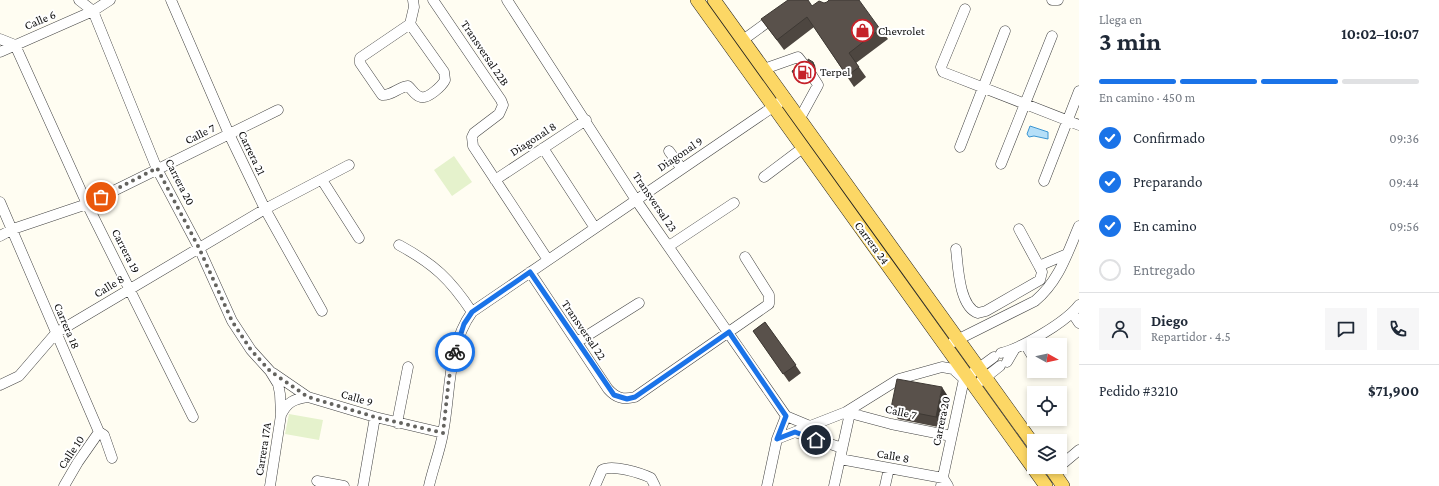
<!DOCTYPE html>
<html lang="es">
<meta charset="utf-8">
<style>
:root{--surface:#fff;--page:#f6f6f7;--text:#1f2937;--muted:#747a83;--line:#e0e1e3;--accent:#1a73e8}
body{margin:0;font-family:"Crimson Pro",serif;background:var(--page);color:var(--text);height:100vh;display:flex;flex-direction:column;font-size:15px;white-space:nowrap}
*{box-sizing:border-box;margin:0}
p{font-size:13px;color:var(--muted)}
.icon{flex:none;width:22px;height:22px;fill:none;stroke:currentColor;stroke-width:2;stroke-linecap:round;stroke-linejoin:round}
.map{position:relative;flex:1;overflow:hidden}
.sheet{display:flex;flex-direction:column;background:var(--surface);width:360px}
.sheet>*{flex:none}
.needle{width:26px;rotate:98deg}
.tools{position:absolute;left:1027px;top:338px;display:grid;gap:8px}
.tools a{display:grid;place-items:center;width:40px;height:40px;border-radius:0px;background:var(--surface);box-shadow:0 2px 6px #0003;font-size:20px}
.pin{position:absolute;display:grid;place-items:center;width:34px;height:34px;color:#fff;margin:-17px;border:2px solid #fff;border-radius:50%;box-shadow:0 1px 4px #0007}
.courier{position:absolute;display:grid;place-items:center;width:40px;height:40px;margin:-20px;border:3px solid #1a73e8;border-radius:50%;background:#fff;color:#222;box-shadow:0 1px 5px #0007}
.overview em{font-style:normal;font-weight:700}
.overview div{display:flex;flex-direction:column-reverse}
.overview{display:flex;align-items:center;justify-content:space-between;height:68px;padding:0 20px}
h1{font-size:26px;font-weight:700;line-height:30px}
.bar{display:grid;grid-template-columns:repeat(4,1fr);gap:6px 4px;align-content:center;height:48px;padding:0 20px}
.bar i{height:5px;border-radius:3px;background:var(--line)}
.bar .current{background:var(--accent)}
.bar p{grid-column:span 4}
.line{display:flex;align-items:center;gap:10px;padding:0 20px;border-top:1px solid var(--line)}
.line div{flex:1}
.round{display:grid;place-items:center;flex:none;width:42px;height:42px;border-radius:0px;background:var(--page)}
ol{padding:0 20px;list-style:none}
li{display:flex;align-items:center;gap:12px;height:44px}
li p{margin-inline-start:auto}
li .icon{padding:4px;border-radius:50%;background:var(--accent);color:#fff;stroke-width:4}
li:last-child{color:var(--muted)}
li i{width:22px;height:22px;border:2px solid var(--line);border-radius:50%}
main{display:flex;flex:1;min-height:0}
.map>svg:first-child{display:block}
.pitch{fill:#e5f2cc}
.water{fill:#b5dff8;stroke:#3a95d2}
.lines{fill:none;stroke-linecap:round;stroke-linejoin:round}
.minor-casing{stroke:#434343;stroke-width:11}
.major-casing{stroke:#212121;stroke-width:14}
.minor{stroke:#fff;stroke-width:10}
.major{stroke:#fcd765;stroke-width:13}
.wall{fill:#4d4640}
.shaded-wall{fill:#3e3934}
.building{fill:#59514b;stroke:#3e3934}
.done{stroke:#64635f;stroke-width:4;stroke-dasharray:0 7.2}
.route{stroke:#1a73e8;stroke-width:5}
.labels{text-anchor:middle;dominant-baseline:central;stroke-width:4;stroke-linejoin:round;paint-order:stroke}
.street-label{font-size:12px;fill:#101010;stroke:#fff}
.poi-label{font-size:12px;fill:#101010;stroke:#fff;text-anchor:start}
</style>
<main>
<div class="map">
<svg width="1079" height="486" viewBox="0 0 1079 486">
<rect width="100%" height="100%" fill="#fffdf2"/>
<path class="pitch" d="M454,156L472,182L452,196L434,170Z
M289,414L323,420L319,440L285,434Z"/>
<path class="water" d="M1030,126L1048,132V139L1034,136L1029,137L1027,134Z"/>
<g class="lines">
<defs>
<path id="minor" d="M79,0L93,11L157,169L199,248L232,321L251,350L270,371L278,384L280,394L281,415L270,486
M171,0L229,134L265,209L322,311
M433,0L501,100L503,105L499,114L474,133L472,137L473,146L548,260
M507,0L636,200L786,416L810,426
M1052,0H1058
M965,9L941,67L943,72L1079,125
M410,24L444,72L445,80C442,86 428,99 421,97C415,96 412,89 408,86C398,87 392,96 382,95L360,63V58L410,24L414,7L413,0
M0,39L15,45L87,204L193,417
M743,40L798,0
M0,52L93,11L110,0
M764,69L798,57L805,66
M800,118L818,85L811,74
M960,147L1005,31
M543,148L595,228
M669,151L682,169
M1001,164L1052,36
M764,177L804,147
M322,180L359,238
M495,180L586,120
M1044,181L1079,91
M0,202L99,432L104,435L112,458
M1019,229L1039,266
M0,236L13,229L87,204L278,110
M399,245C434,264 450,279 472,312
M669,246L734,203
M956,249C958,266 959,307 978,313L986,311L1040,280L1042,272L1039,266L1067,254
M530,272L608,389C616,398 623,400 635,397L769,304V295L745,257
M1073,314L1079,323
M577,342L639,303
M953,342L1035,301C1059,281 1067,254 1079,226
M1025,344L1034,359
M1001,353C1022,348 1066,322 1079,305
M1007,362L1014,350
M1042,371V372
M273,373L308,397L375,417L443,433
M981,381L1000,366
M0,385L19,376L56,333L265,209L349,165
M846,412L891,424L951,436
M281,415C287,402 294,399 308,397
M397,423L408,367
M795,432L842,448
M777,439L846,412L899,379L942,367L953,369L964,379
M840,459L943,478L948,486
M1060,466L1079,450
M317,481L344,486
M64,486L78,462L99,432
M363,486L375,417
M429,486C433,468 440,451 443,433C451,392 447,347 472,312L786,98
M595,486L602,470C612,464 641,473 651,478L655,486
M767,486L777,439L786,416
M834,486L850,413
M885,486L889,468
M941,486L964,379L994,357"/>
<path id="major" d="M697,0L1046,486
M714,0L1034,445
M1050,467L1063,486"/>
</defs>
<use href="#minor" class="minor-casing"/>
<use href="#major" class="major-casing"/>
<use href="#minor" class="minor"/>
<use href="#major" class="major"/>
</g>
<path class="wall" d="M812,6L880,29L888,39L856,63L866,77L854,87L814,27L784,50L761,19Z
M813,62L815,65L816,70L811,68L809,65Z
M805,72L806,78L799,83L797,80Z
M765,322L801,373L789,382L753,331Z
M949,398L943,428L898,419L891,408Z"/>
<path class="shaded-wall" d="M803,70L805,72L806,78L804,75Z
M942,387L949,398L943,428L936,417Z"/>
<path class="building" d="M788,0H808L812,6L819,1L824,3L827,2L829,0H859L880,29L849,53L859,67L847,76L807,17L777,40L761,19Z
M808,59L813,62L814,67L809,65Z
M798,67L803,70L804,75L797,80L792,71Z
M765,322L796,365L783,374L753,331Z
M897,379L942,387L936,417L891,408Z"/>
<g class="lines">
<path class="done" d="M101,197L157,168L199,248L232,321L251,350L270,371L308,397L375,417L443,433L449,378L455,352"/>
<path class="route" d="M455,352L464,324L472,312L530,272L614,395L627,399L635,397L729,332L786,416L777,439L795,432L816,440"/>
</g>
<defs>
<symbol id="shop-ring" viewBox="-11 -11 22 22"><circle r="9.5" fill="#fff" stroke="#c5222a" stroke-width="1.5"/><path d="M-5-2.5h2.3a2.7 3.5 0 0 1 5.4 0H5L5.5 6h-11ZM-1.5-2.5h3a1.5 2.3 0 0 0-3 0Z" fill="#c5222a"/></symbol>
<symbol id="fuel-ring" viewBox="-11 -11 22 22"><circle r="9.5" fill="#fff" stroke="#c5222a" stroke-width="1.5"/><path d="M-5.5-6h7V0h2V4h1.3V-2.5L3-4.5l.8-.8L6-3V5H2.5V1h-1V6h-7ZM-4.2-4.7v3.2H.2V-4.7Z" fill="#c5222a"/></symbol>
</defs>
<g fill-rule="evenodd">
<use href="#shop-ring" x="850" y="18" width="25" height="25"/>
<use href="#fuel-ring" x="792" y="60" width="25" height="25"/>
</g>
<g class="labels">
<g class="street-label">
<text transform="translate(40 20) rotate(-23)">Calle 6</text>
<text transform="translate(485 53) rotate(56)">Transversal 22B</text>
<text transform="translate(200 134) rotate(-26)">Calle 7</text>
<text transform="translate(533 139) rotate(-33)">Diagonal 8</text>
<text transform="translate(252 153) rotate(64)">Carrera 21</text>
<text transform="translate(680 154) rotate(-34)">Diagonal 9</text>
<text transform="translate(180 182) rotate(63)">Carrera 20</text>
<text transform="translate(655 202) rotate(56)">Transversal 23</text>
<text transform="translate(872 243) rotate(54)">Carrera 24</text>
<text transform="translate(126 251) rotate(63)">Carrera 19</text>
<text transform="translate(109 286) rotate(-31)">Calle 8</text>
<text transform="translate(67 326) rotate(67)">Carrera 18</text>
<text transform="translate(584 330) rotate(56)">Transversal 22</text>
<text transform="translate(357 398) rotate(16)">Calle 9</text>
<text transform="translate(901 412) rotate(13)">Calle 7</text>
<text transform="translate(941 421) rotate(-78)">Carrera 20</text>
<text transform="translate(263 449) rotate(-81)">Carrera 17A</text>
<text transform="translate(71 452) rotate(-56)">Calle 10</text>
<text transform="translate(893 456) rotate(10)">Calle 8</text>
</g>
<g class="poi-label">
<text x="878" y="31">Chevrolet</text>
<text x="820" y="72">Terpel</text>
</g>
</g>
</svg>
<div class="tools">
<a><svg class="needle" viewBox="-14 -14 28 28"><path d="M0-13l5 13h-10z" fill="#e53935"/><path d="M0 13l5-13h-10z" fill="#747a83"/></svg></a>
<a><svg class="icon" aria-label="locate" viewBox="0 0 24 24"><circle cx="12" cy="12" r="6"/><path d="M12 2v4M12 18v4M2 12h4M18 12h4"/></svg></a>
<a><svg class="icon" aria-label="layers" viewBox="0 0 24 24"><path d="M12 4l9 5-9 5-9-5zM3 14l9 5 9-5"/></svg></a>
</div>
<div class="pin" style="left:101px;top:197px;background:#ea580c"><svg class="icon" aria-label="bag" viewBox="0 0 24 24"><path d="M5 8h14l-1 12H6zM9 8a3 3 0 0 1 6 0"/></svg></div>
<div class="pin" style="left:816px;top:440px;background:#1f2937"><svg class="icon" aria-label="home" viewBox="0 0 24 24"><path d="M3 11l9-7 9 7M6 9v11h12V9"/></svg></div>
<div class="courier" style="left:455px;top:352px"><svg class="icon" aria-label="bike" viewBox="0 0 24 24"><circle cx="6" cy="16" r="4"/><circle cx="18" cy="16" r="4"/><path d="M6 16l4-8h5l3 8M10 8l3 8H6M13 5h3"/></svg></div>
</div>
<section class="sheet">
<div class="overview"><div><h1>3 min</h1><p>Llega en</p></div><em>10:02–10:07</em></div>
<div class="bar"><i class="current"></i><i class="current"></i><i class="current"></i><i></i><p>En camino · 450 m</p></div>
<ol>
<li><svg class="icon" aria-label="check" viewBox="0 0 24 24"><path d="M5 12l5 5 9-10"/></svg>Confirmado<p>09:36</p></li>
<li><svg class="icon" aria-label="check" viewBox="0 0 24 24"><path d="M5 12l5 5 9-10"/></svg>Preparando<p>09:44</p></li>
<li><svg class="icon" aria-label="check" viewBox="0 0 24 24"><path d="M5 12l5 5 9-10"/></svg>En camino<p>09:56</p></li>
<li><i></i>Entregado</li>
</ol>
<div class="line" style="height:72px"><a class="round"><svg class="icon" aria-label="person" viewBox="0 0 24 24"><circle cx="12" cy="8" r="4"/><path d="M4 21q1-7 8-7t8 7"/></svg></a><div><b>Diego</b><p>Repartidor · 4.5</p></div><a class="round"><svg class="icon" aria-label="chat" viewBox="0 0 24 24"><path d="M4 5h16v11H9l-5 4z"/></svg></a><a class="round"><svg class="icon" aria-label="phone" viewBox="0 0 24 24"><path d="M5 4h4l2 5-3 2q2 4 5 5l2-3 5 2v4C11 20 4 13 5 4z"/></svg></a></div>
<div class="line" style="height:52px"><div>Pedido #3210</div><b>$71,900</b></div>
</section>
</main>
